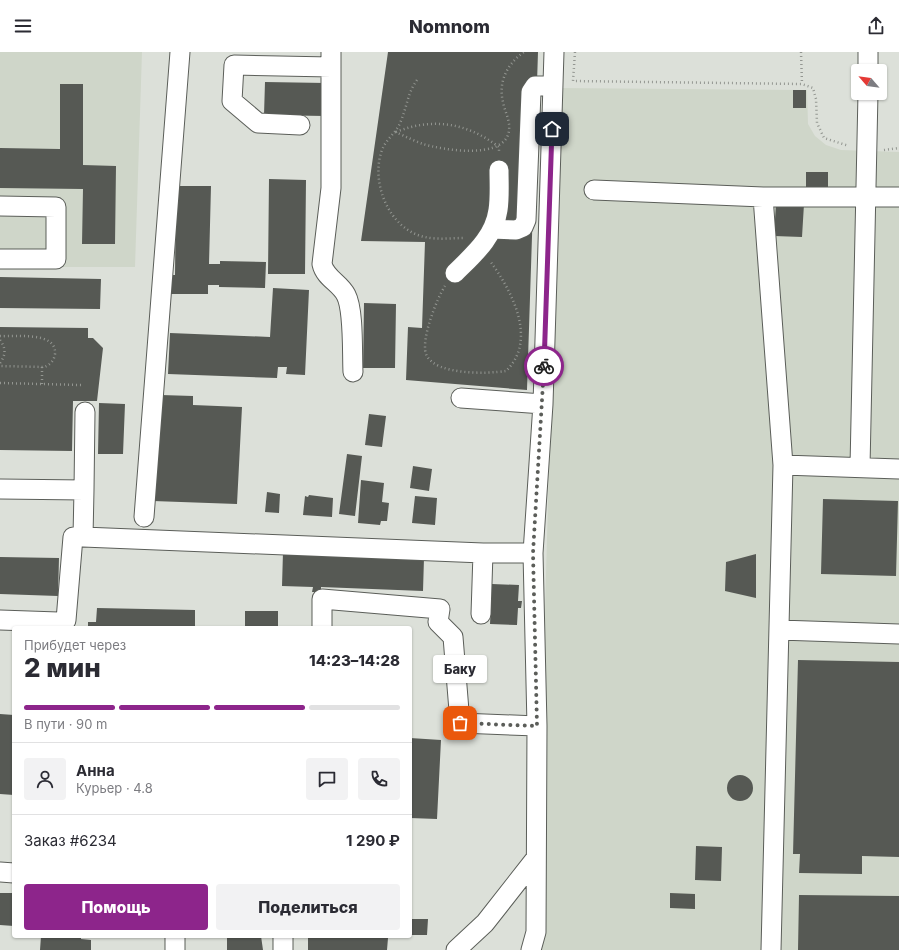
<!DOCTYPE html>
<html lang="ru">
<meta charset="utf-8">
<style>
:root{--surface:#fff;--page:#f2f2f3;--text:#2b2b33;--muted:#7c7c81;--line:#e1e1e2;--accent:#8d258b}
body{margin:0;font-family:Inter,sans-serif;background:var(--page);color:var(--text);height:100vh;display:flex;flex-direction:column;font-size:15px;white-space:nowrap}
*{box-sizing:border-box;margin:0}
p{font-size:13px;color:var(--muted)}
.icon{flex:none;width:22px;height:22px;fill:none;stroke:currentColor;stroke-width:2;stroke-linecap:round;stroke-linejoin:round}
.map{position:relative;flex:1;overflow:hidden}
.drawer{position:absolute;left:12px;top:574px;width:400px;height:312px;display:flex;flex-direction:column;background:var(--surface);border-radius:4px;box-shadow:0 1px 3px #0004}
.drawer>*{flex:none}
.needle{width:26px;rotate:298deg}
.controls{position:absolute;left:851px;top:12px;display:grid;gap:8px}
.controls a{display:grid;place-items:center;width:36px;height:36px;border-radius:4px;background:var(--surface);box-shadow:0 1px 3px #0004;font-size:20px}
.pin{position:absolute;display:grid;place-items:center;width:34px;height:34px;color:#fff;margin:-17px;border-radius:8px;box-shadow:0 2px 6px #0006}
.courier{position:absolute;display:grid;place-items:center;width:40px;height:40px;margin:-20px;border:3px solid #8d258b;border-radius:50%;background:#fff;color:#222;box-shadow:0 1px 5px #0007}
.bubble{position:absolute;height:28px;border-radius:4px;background:var(--surface);box-shadow:0 1px 3px #0004;font-size:13px;font-weight:800;line-height:28px;text-align:center}
.overview em{font-style:normal;font-weight:800}
.overview div{display:flex;flex-direction:column-reverse}
.overview{display:flex;align-items:center;justify-content:space-between;height:68px;padding:0 12px}
h1{font-size:26px;font-weight:800;line-height:30px}
.bar{display:grid;grid-template-columns:repeat(4,1fr);gap:6px 4px;align-content:center;height:48px;padding:0 12px}
.bar i{height:5px;border-radius:3px;background:var(--line)}
.bar .on{background:var(--accent)}
.bar p{grid-column:span 4}
.line{display:flex;align-items:center;gap:10px;padding:0 12px;border-top:1px solid var(--line)}
.line div{flex:1}
.round{display:grid;place-items:center;flex:none;width:42px;height:42px;border-radius:4px;background:var(--page)}
.primary-button{display:flex;gap:8px;margin-top:auto;padding:8px 12px}
.primary-button a{flex:1;height:46px;border-radius:4px;background:var(--accent);color:#fff;font-size:16px;font-weight:800;line-height:46px;text-align:center}
.primary-button a+a{background:var(--page);color:var(--text)}
header{display:flex;justify-content:space-between;align-items:center;height:52px;padding:0 12px;background:var(--surface);font-size:18px;font-weight:800}
.map>svg:first-child{display:block}
.built{fill:#cfd6c9}
.building{fill:#565954}
.lines{fill:none;stroke-linecap:round;stroke-linejoin:round}
.minor-casing{stroke:#5b5e59;stroke-width:21}
.path{stroke:#939691;stroke-width:2.5;stroke-dasharray:1 3;stroke-linecap:butt}
.minor{stroke:#fff;stroke-width:19}
.done{stroke:#5b5d59;stroke-width:4;stroke-dasharray:0 7.2}
.route{stroke:#8d258b;stroke-width:5}
</style>
<header><svg class="icon" aria-label="menu" viewBox="0 0 24 24"><path d="M4 6h16M4 12h16M4 18h16"/></svg>Nomnom<svg class="icon" aria-label="share" viewBox="0 0 24 24"><path d="M12 15V3M7 8l5-5 5 5M5 13v7h14v-7"/></svg></header>
<div class="map">
<svg width="899" height="898" viewBox="0 0 899 898">
<rect width="100%" height="100%" fill="#dce0d9"/>
<path class="built" d="M0,0H142L135,215H0Z
M559,36L807,38L808,72L815,84L826,93L841,98L899,100V898H536Z"/>
<path class="building" d="M388,0H538L527,338L406,328L408,275L422,276L425,190L361,189Z
M265,30L326,31L325,64L264,63Z
M60,32H83V113L116,114L115,192H82L83,137L0,136V96L60,97Z
M793,38H806V56H793Z
M806,120H828V140L806,139Z
M269,127L306,128L305,222H268Z
M176,134H211L209,212H220V209L266,210L265,236L219,235V233H208V242H168L169,223H175Z
M776,151L804,152L802,185L774,184Z
M0,225L101,227L100,257L0,256Z
M273,236L309,238L305,323L286,322L287,315H278L277,326L168,322L170,281L270,285Z
M364,251L396,252L395,316H363Z
M0,275L88,276V286H93L103,296L97,349H73L72,399L0,398Z
M161,343L193,344V353L242,355L237,452L153,449L155,403H158Z
M99,351L125,352L123,402H98Z
M369,362L386,364L382,395L365,393Z
M347,402L362,404L355,464L339,462Z
M413,414L432,417L429,439L410,436Z
M361,428L384,431L382,450L389,451L387,469H381L380,473L358,471Z
M267,440L280,442L279,461L265,460Z
M309,443L333,446L332,465L303,463L305,444L308,445Z
M415,444L437,446L435,473L412,471Z
M823,447L898,449L896,524L821,522Z
M283,500L424,506L423,539L321,535V540H312L313,535L282,534Z
M756,502V546L725,539L726,510Z
M0,505L59,506L58,544L0,542Z
M492,532L519,533L518,549H522L521,556H518L517,573L490,572Z
M97,556L195,558V576H88V570H96Z
M245,559H278V576H245Z
M798,608L899,610V805L862,804V822L799,821L800,802H793Z
M0,662L14,663V743L0,742Z
M410,686L441,688L437,767L410,766Z
M727 736a13 13 0 1 1 26 0a13 13 0 1 1-26 0Z
M696,794L722,795L721,829L695,828Z
M0,841H14V874L0,873Z
M670,841L695,842V857L670,856Z
M799,843L899,844V898H798Z
M411,867H428L427,883H411Z
M41,884H81V887L91,888V898H40Z
M227,884H261L263,898H227Z
M308,885L388,886L387,898H308Z"/>
<g class="lines">
<defs>
<path id="minor" d="M331,0V136L322,212C325,226 340,231 346,243C354,258 352,301 353,320
M868,19V0
M300,73L258,71L232,49L234,13L331,15
M594,138L763,145H899
M763,145L783,413L771,898
M0,154L56,155V207H0
M492,177L516,178L523,175L526,168L531,40L535,34H553
M455,221C473,203 494,186 498,158C500,145 499,131 499,118
M461,346L543,352
M783,413L899,417
M860,415L868,41
M0,437L84,438L83,485L483,501H533L543,352L554,0
M84,438L85,360
M144,465L180,0
M481,562L483,501
M0,568L58,570L66,568L73,485H83
M322,576V547L440,557L438,570L453,585L460,671L537,674
M779,578L899,582
M0,820L14,821
M175,884V898
M283,898V884
M456,898L485,871L536,806
M531,898L536,880L537,674L533,501"/>
</defs>
<use href="#minor" class="minor-casing"/>
<path class="path" d="M575,0L573,29L802,32L813,36L816,47L817,71L824,86L849,94
M801,0L802,32
M417,28C407,42 407,56 400,71C396,81 386,87 382,98C370,130 389,178 425,185C437,188 452,186 465,186
M395,80C405,84 414,89 423,92C443,98 499,107 508,83C512,71 505,61 503,50C498,30 507,12 524,0
M396,80C433,65 467,71 499,95V101
M884,98L899,96
M445,234C437,246 419,291 427,304C437,323 487,322 506,319C538,288 512,239 490,209
M0,284C15,285 57,279 55,302C54,309 50,313 44,315L0,314
M0,288C6,296 6,303 0,311
M0,331L81,333
M42,332V315"/>
<use href="#minor" class="minor"/>
</g>
<g class="lines">
<path class="done" d="M460,671L537,674L533,501L544,314"/>
<path class="route" d="M544,314L552,77"/>
</g>
</svg>
<div class="controls">
<a><svg class="needle" viewBox="-14 -14 28 28"><path d="M0-13l5 13h-10z" fill="#e53935"/><path d="M0 13l5-13h-10z" fill="#7c7c81"/></svg></a>
</div>
<div class="pin" style="left:460px;top:671px;background:#ea580c"><svg class="icon" aria-label="bag" viewBox="0 0 24 24"><path d="M5 8h14l-1 12H6zM9 8a3 3 0 0 1 6 0"/></svg></div>
<div class="pin" style="left:552px;top:77px;background:#1f2937"><svg class="icon" aria-label="home" viewBox="0 0 24 24"><path d="M3 11l9-7 9 7M6 9v11h12V9"/></svg></div>
<div class="courier" style="left:544px;top:314px"><svg class="icon" aria-label="bike" viewBox="0 0 24 24"><circle cx="6" cy="16" r="4"/><circle cx="18" cy="16" r="4"/><path d="M6 16l4-8h5l3 8M10 8l3 8H6M13 5h3"/></svg></div>
<div class="bubble" style="left:433px;top:603px;width:54px">Баку</div>
<section class="drawer">
<div class="overview"><div><h1>2 мин</h1><p>Прибудет через</p></div><em>14:23–14:28</em></div>
<div class="bar"><i class="on"></i><i class="on"></i><i class="on"></i><i></i><p>В пути · 90 m</p></div>
<div class="line" style="height:72px"><a class="round"><svg class="icon" aria-label="person" viewBox="0 0 24 24"><circle cx="12" cy="8" r="4"/><path d="M4 21q1-7 8-7t8 7"/></svg></a><div><b>Анна</b><p>Курьер · 4.8</p></div><a class="round"><svg class="icon" aria-label="chat" viewBox="0 0 24 24"><path d="M4 5h16v11H9l-5 4z"/></svg></a><a class="round"><svg class="icon" aria-label="phone" viewBox="0 0 24 24"><path d="M5 4h4l2 5-3 2q2 4 5 5l2-3 5 2v4C11 20 4 13 5 4z"/></svg></a></div>
<div class="line" style="height:52px"><div>Заказ #6234</div><b>1 290 ₽</b></div>
<div class="primary-button"><a>Помощь</a><a>Поделиться</a></div>
</section>
</div>
